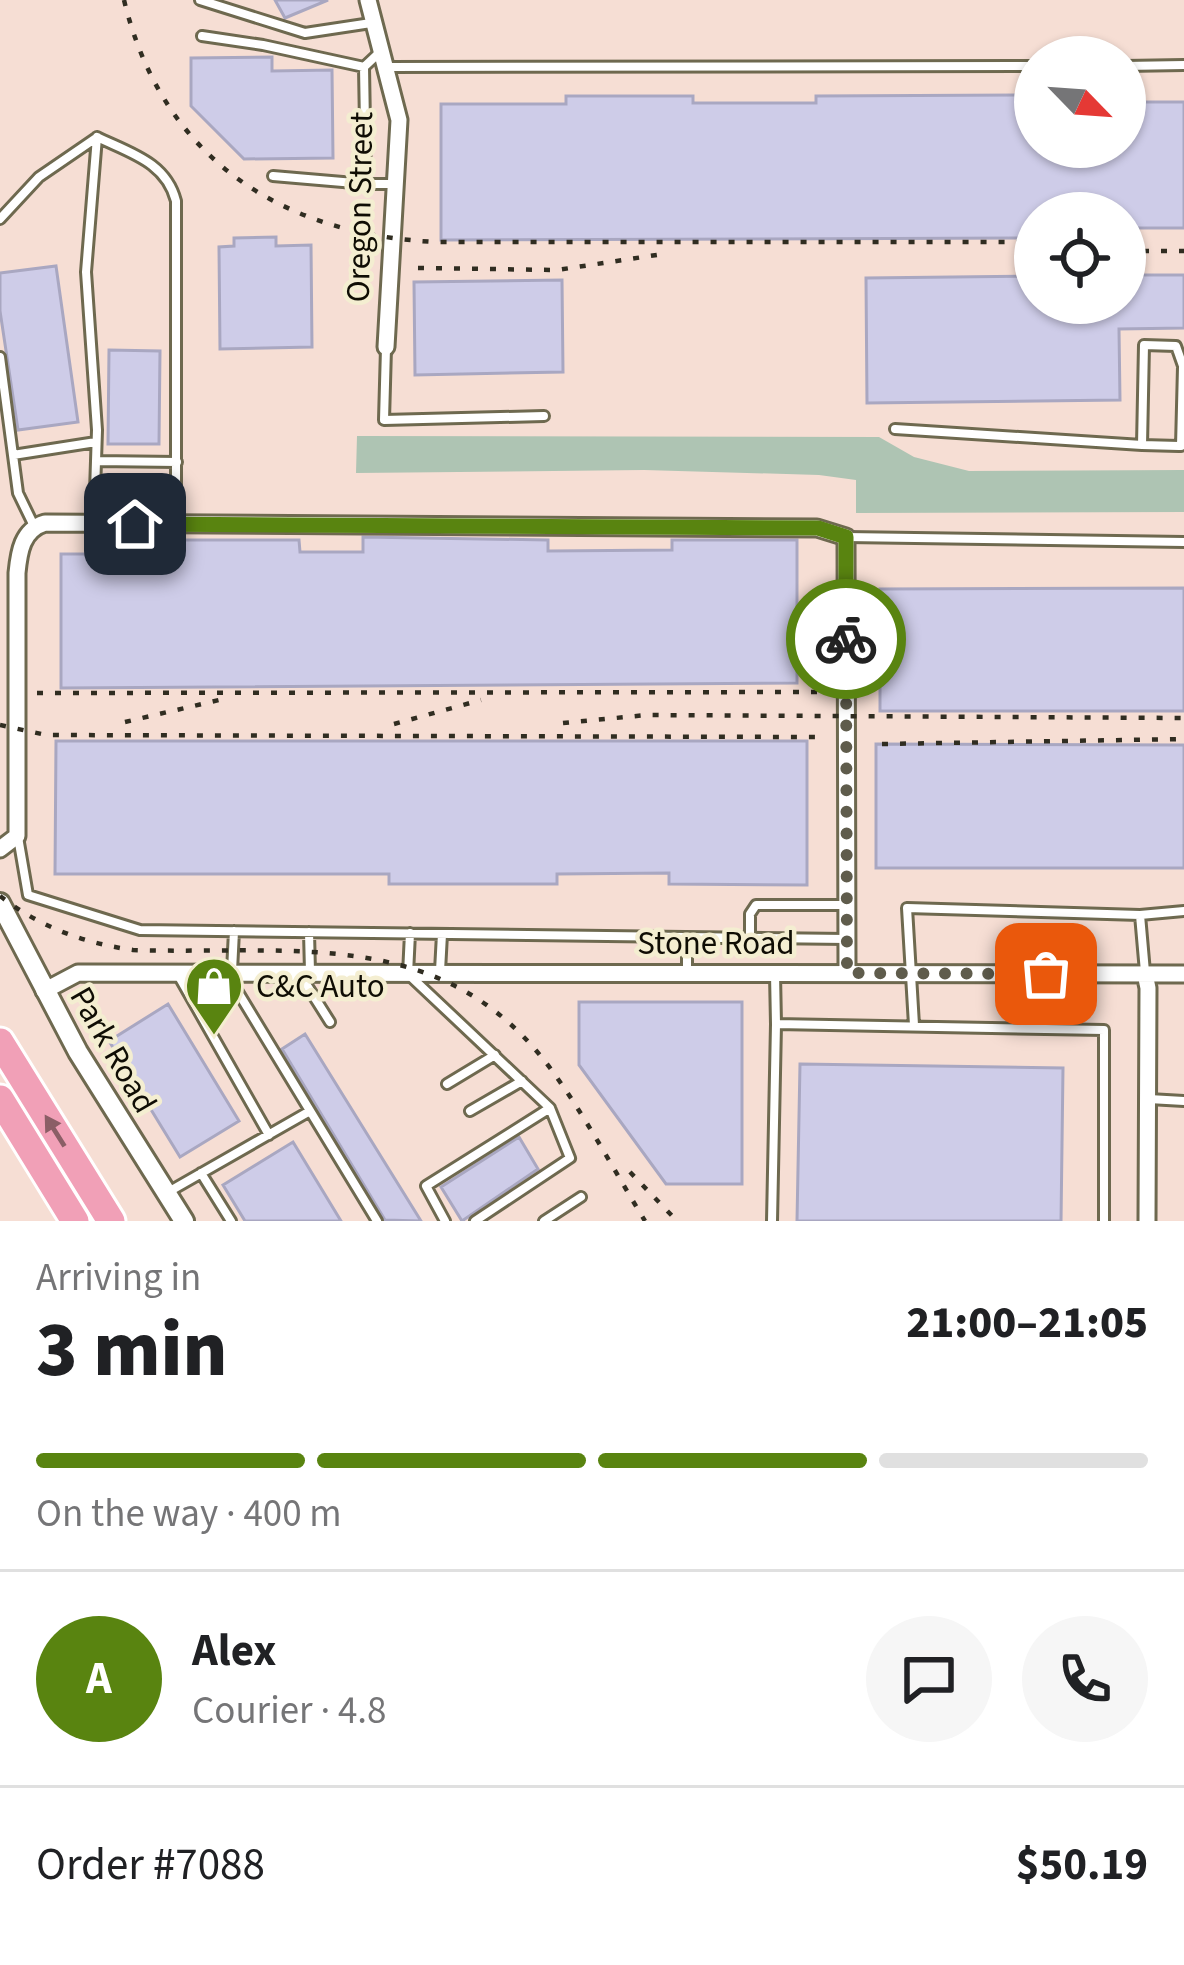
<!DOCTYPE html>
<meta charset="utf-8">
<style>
:root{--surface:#fff;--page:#f6f6f6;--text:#202124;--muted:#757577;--line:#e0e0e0;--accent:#598410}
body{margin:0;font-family:"Source Sans 3",sans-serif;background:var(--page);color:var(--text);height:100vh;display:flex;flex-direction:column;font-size:45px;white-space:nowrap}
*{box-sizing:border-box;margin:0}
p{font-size:39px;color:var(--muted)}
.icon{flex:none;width:66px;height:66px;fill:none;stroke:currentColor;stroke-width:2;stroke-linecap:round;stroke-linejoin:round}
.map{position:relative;height:1221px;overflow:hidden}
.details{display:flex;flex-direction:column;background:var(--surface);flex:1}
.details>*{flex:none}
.needle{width:78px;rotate:115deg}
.fabs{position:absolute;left:1014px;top:36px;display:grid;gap:24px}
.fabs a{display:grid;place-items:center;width:132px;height:132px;border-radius:50%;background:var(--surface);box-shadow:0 3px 9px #0004;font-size:60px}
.pin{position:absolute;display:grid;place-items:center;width:102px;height:102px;color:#fff;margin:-51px;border-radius:24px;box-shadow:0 6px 18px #0006}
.courier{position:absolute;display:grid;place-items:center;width:120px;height:120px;margin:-60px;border:9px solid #598410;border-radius:50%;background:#fff;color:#222;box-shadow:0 3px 15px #0007}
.head em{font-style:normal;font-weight:800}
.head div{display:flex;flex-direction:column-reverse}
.head{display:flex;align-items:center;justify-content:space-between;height:204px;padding:0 36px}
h1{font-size:78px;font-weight:800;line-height:90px}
.bar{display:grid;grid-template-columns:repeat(4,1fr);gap:18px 12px;align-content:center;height:144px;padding:0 36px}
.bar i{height:15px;border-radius:9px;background:var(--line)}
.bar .on{background:var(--accent)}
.bar p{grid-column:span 4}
.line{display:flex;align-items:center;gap:30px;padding:0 36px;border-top:3px solid var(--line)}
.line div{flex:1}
.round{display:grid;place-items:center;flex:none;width:126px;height:126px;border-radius:63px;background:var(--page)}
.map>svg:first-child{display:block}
.industrial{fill:#f6ded4;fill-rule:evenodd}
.green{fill:#aec4b3}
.building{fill:#cecce8;stroke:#a9a7c1;stroke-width:3}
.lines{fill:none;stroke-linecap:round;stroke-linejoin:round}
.service-casing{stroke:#6e694f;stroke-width:14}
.minor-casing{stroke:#6e694f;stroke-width:21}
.tertiary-casing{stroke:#6e694f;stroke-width:24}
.motorway-casing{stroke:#fff;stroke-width:33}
.service{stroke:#fff;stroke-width:8}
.minor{stroke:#fff;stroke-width:15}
.tertiary{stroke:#fff;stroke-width:18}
.motorway{stroke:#f1a0b7;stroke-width:27}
.rail{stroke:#302d21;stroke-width:4.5;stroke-dasharray:6 12;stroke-linecap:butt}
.oneway{fill:#8b5e66}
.done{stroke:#5f5c4c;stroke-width:12;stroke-dasharray:0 21.6}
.route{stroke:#598410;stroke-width:15}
.labels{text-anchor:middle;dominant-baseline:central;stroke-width:9;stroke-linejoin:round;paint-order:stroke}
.street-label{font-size:33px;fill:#0f0d04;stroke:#f4eed1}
.poi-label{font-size:33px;fill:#0f0d04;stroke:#f4eed1;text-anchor:start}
</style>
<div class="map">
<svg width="1184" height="1221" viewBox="0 0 1184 1221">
<rect width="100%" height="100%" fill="#f4eed1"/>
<path class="industrial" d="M0,0H1184V1221H0ZM1035,57H1125V147H1035ZM1035,213H1125V303H1035Z"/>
<path class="green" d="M357,436L879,437L914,457L969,471L1184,470V512L856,513V480L819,475L644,470L356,473Z"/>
<path class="building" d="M275,0H328L285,18Z
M272,57V71L332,70L333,158L244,159L191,106V58Z
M1035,95V147H1125V102H1184V228H1125V213H1035V238L441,240V104H566V96H693V103H816V96Z
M276,237V246L311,245L312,347L220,349L219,247L234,246V238Z
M56,266L78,422L18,430L0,311V273Z
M1125,275H1184V328L1119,329L1120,400L867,403L866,278L1035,276V303H1125Z
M562,280L563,372L415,375L414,282Z
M109,350L160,351L159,444H108Z
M363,537L548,540V551L672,550V540H797V683L61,688V554H86V540H146V553H173V540H299L300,552H363Z
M1184,588V711H880V589Z
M56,741H807V885L669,884V873L557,874V884H389V874H55Z
M876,744L1184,745V868H876Z
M579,1002H742V1184H666L579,1065Z
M168,1004L239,1121L180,1157L109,1041Z
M305,1034L421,1221L385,1220L282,1049Z
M800,1064L1063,1068L1061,1221H797Z
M519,1137L538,1169L462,1221L441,1187Z
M293,1142L341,1221H245L223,1185Z"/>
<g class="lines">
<defs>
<path id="service" d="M200,0L305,33L371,23
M202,36L263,45L364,67
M1125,66L1184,65
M388,67L1035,66
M97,137C130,153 166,162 176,201V524
M273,176L366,184L364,67L380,52
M366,184H394
M0,219L39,177L96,138
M386,348L384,420L544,416
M0,357L18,493L34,526
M895,429L1142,445
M1179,446L1142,445L1144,345L1176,346L1183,366
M1181,446L1183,367
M13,455L96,442
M96,461L177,462
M94,523L97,430L86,272L97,137
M846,537L1184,542
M18,837L28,895L140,930L847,939
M309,932L310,972
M410,933L408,974L550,1108L570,1158L475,1221
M750,937V914L756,905H845
M232,971L234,931
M440,971L442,934
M687,971V937
M1145,972L1140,915L1184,911
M177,973L269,1135
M227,974L377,1221
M775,974L776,1024
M301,976L330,1022
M914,1025L907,908L1140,915
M447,1084L495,1055
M1149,1099L1184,1101
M470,1111L522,1081
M201,1173L231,1221
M170,1191L310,1111
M445,1221L426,1186L550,1108
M544,1221L581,1197
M772,1221L776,1024L1104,1030V1221"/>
<path id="minor" d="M368,0L399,120L386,347
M0,849L17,836V573C19,552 22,530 45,523L817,528L846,537L847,973
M1145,974L1148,988L1147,1221
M44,991L78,973L1184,974"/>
<path id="tertiary" d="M0,903L78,1052L184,1221"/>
<path id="motorway" d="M0,1042L111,1221
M0,1099L75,1221"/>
</defs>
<use href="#service" class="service-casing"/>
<use href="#minor" class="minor-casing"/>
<use href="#tertiary" class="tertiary-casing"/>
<use href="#motorway" class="motorway-casing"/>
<use href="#service" class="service"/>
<use href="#minor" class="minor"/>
<use href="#tertiary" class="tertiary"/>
<use href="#motorway" class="motorway"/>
<path class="rail" d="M124,0C162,158 281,235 437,242H1035
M1125,251H1184
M418,268L557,270L663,254
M37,693L829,692
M125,722L219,700
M563,723L647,715L1184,718
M394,724L481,700
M0,725L46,735L815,737
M882,744L1184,739
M0,896C40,927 83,943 133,950C294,955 446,924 553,1072C587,1119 615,1172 645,1221
M630,1172L677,1221"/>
</g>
<defs><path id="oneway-solid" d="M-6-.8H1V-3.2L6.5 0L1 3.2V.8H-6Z" transform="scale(3)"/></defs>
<use class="oneway" href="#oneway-solid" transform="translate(55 1131) rotate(-122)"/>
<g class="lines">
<path class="done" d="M846,639L847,973L1046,974"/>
<path class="route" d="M135,524L818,528L846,537V639"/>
</g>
<defs>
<symbol id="shop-pin" viewBox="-11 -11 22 30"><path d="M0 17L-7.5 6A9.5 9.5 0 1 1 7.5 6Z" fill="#598410" stroke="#f4eed1"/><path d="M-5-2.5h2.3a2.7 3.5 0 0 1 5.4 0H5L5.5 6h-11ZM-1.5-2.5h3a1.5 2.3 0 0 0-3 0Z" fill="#fff"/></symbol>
</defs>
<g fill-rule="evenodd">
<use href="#shop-pin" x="181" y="953" width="66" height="90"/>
</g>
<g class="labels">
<g class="street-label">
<text transform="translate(360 207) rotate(-89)">Oregon Street</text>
<text x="716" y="943">Stone Road</text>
<text transform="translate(113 1050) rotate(60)">Park Road</text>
</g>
<g class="poi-label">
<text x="256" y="986">C&amp;C Auto</text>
</g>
</g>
</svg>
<div class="fabs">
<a><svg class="needle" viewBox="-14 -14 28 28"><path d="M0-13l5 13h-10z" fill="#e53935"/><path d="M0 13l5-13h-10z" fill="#757577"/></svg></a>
<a><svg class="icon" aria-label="locate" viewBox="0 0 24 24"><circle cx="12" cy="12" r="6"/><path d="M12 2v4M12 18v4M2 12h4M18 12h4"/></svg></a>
</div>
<div class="pin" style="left:1046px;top:974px;background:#ea580c"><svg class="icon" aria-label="bag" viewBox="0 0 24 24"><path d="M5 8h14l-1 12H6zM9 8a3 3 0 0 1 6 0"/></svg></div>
<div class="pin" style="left:135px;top:524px;background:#1f2937"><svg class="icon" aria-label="home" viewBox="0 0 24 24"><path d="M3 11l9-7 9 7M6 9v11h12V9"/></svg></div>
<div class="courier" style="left:846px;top:639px"><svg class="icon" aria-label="bike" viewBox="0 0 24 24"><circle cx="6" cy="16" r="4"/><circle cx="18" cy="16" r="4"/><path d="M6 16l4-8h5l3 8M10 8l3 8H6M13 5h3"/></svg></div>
</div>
<section class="details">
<div class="head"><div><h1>3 min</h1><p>Arriving in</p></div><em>21:00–21:05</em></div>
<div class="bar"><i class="on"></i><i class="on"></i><i class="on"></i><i></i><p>On the way · 400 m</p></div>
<div class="line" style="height:216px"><b class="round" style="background:var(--accent);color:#fff">A</b><div><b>Alex</b><p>Courier · 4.8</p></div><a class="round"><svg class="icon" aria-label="chat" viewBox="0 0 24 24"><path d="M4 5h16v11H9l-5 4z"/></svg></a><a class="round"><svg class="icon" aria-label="phone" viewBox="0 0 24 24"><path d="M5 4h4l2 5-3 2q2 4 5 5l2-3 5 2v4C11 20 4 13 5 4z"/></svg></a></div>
<div class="line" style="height:156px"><div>Order #7088</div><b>$50.19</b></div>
</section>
